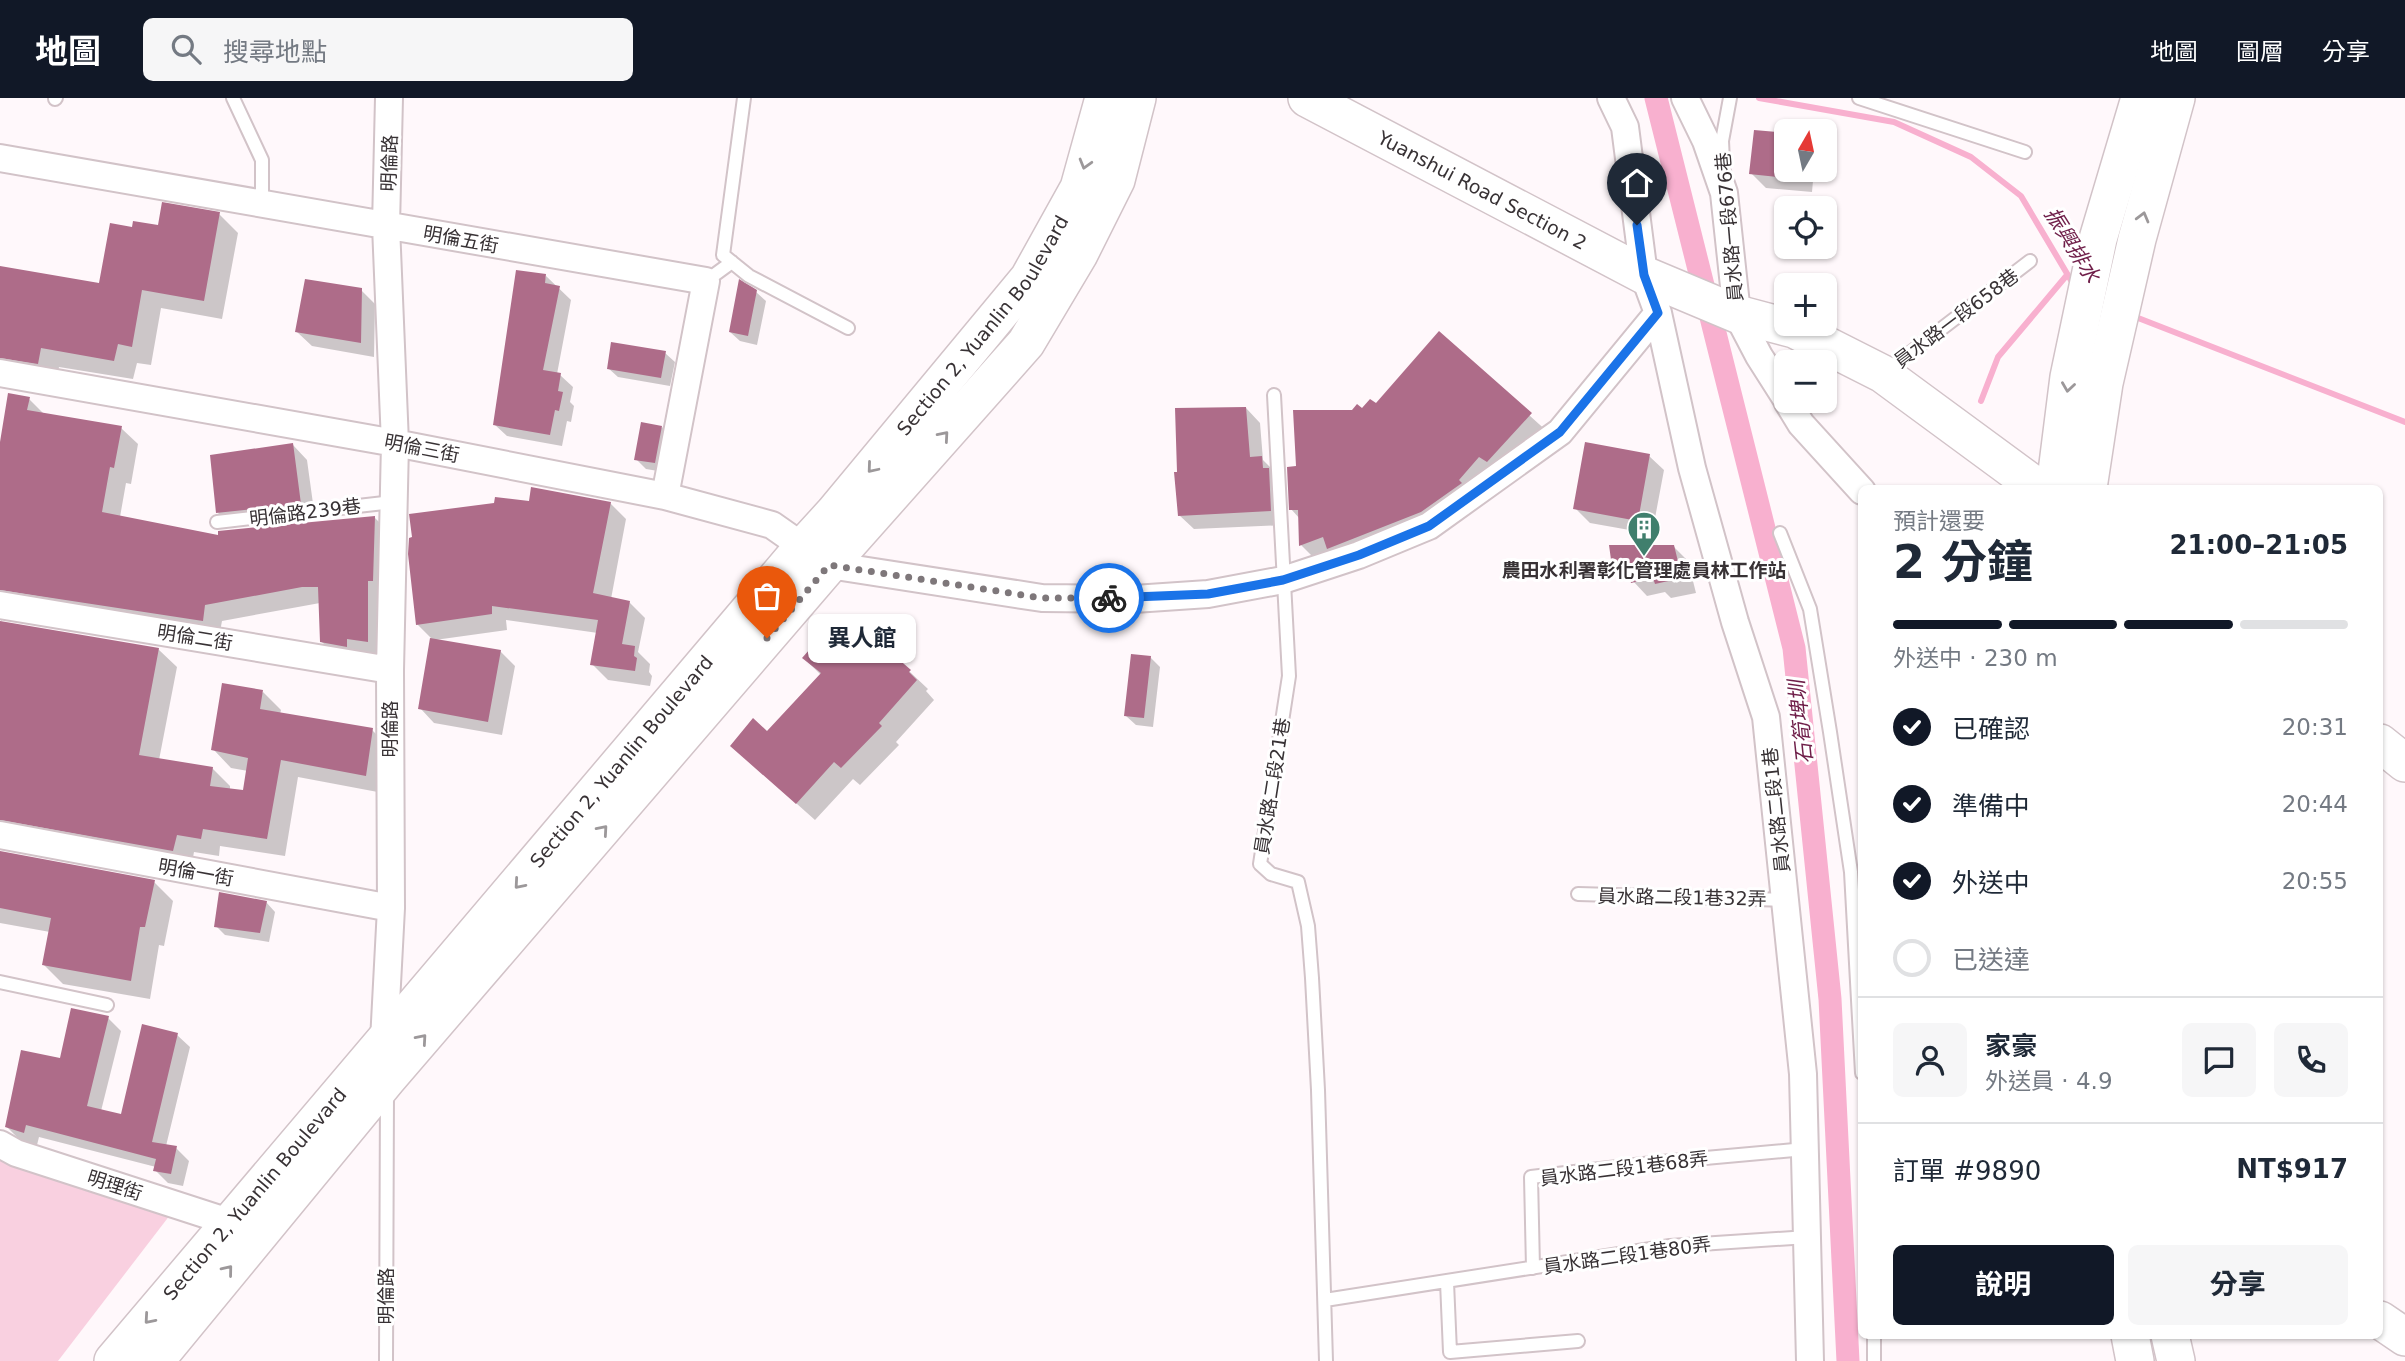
<!DOCTYPE html>
<html lang="zh-TW">
<meta charset="utf-8">
<style>
:root{--surface:#fff;--page:#f6f6f7;--text:#1f2937;--muted:#747a83;--line:#e0e1e3;--accent:#111827}
body{margin:0;font-family:"DejaVu Sans","Noto Sans TC",sans-serif;background:var(--page);color:var(--text);height:100vh;display:flex;flex-direction:column;font-size:26px;white-space:nowrap}
*{box-sizing:border-box;margin:0}
p{font-size:23px;color:var(--muted)}
.icon{flex:none;width:38px;height:38px;fill:none;stroke:currentColor;stroke-width:2;stroke-linecap:round;stroke-linejoin:round}
.map{position:relative;flex:1;overflow:hidden}
.panel{position:absolute;left:1858px;top:387px;width:525px;height:854px;display:flex;flex-direction:column;background:var(--surface);border-radius:10px;box-shadow:0 2px 5px #0004}
.panel>*{flex:none}
.needle{width:46px;rotate:9deg}
.buttons{position:absolute;left:1774px;top:21px;display:grid;gap:14px}
.buttons a{display:grid;place-items:center;width:63px;height:63px;border-radius:10px;background:var(--surface);box-shadow:0 2px 5px #0004;font-size:35px}
.pin{position:absolute;display:grid;place-items:center;width:60px;height:60px;color:#fff;margin:-72px -30px;border-radius:50% 50% 50% 0;rotate:-45deg;box-shadow:0 0 7px #0007}
.pin .icon{rotate:45deg}
.courier{position:absolute;display:grid;place-items:center;width:70px;height:70px;margin:-35px;border:5px solid #1a73e8;border-radius:50%;background:#fff;color:#222;box-shadow:0 2px 9px #0007}
.bubble{position:absolute;height:49px;border-radius:10px;background:var(--surface);box-shadow:0 2px 5px #0004;font-size:23px;font-weight:700;line-height:49px;text-align:center}
.head em{font-style:normal;font-weight:700}
.head div{display:flex;flex-direction:column-reverse}
.head{display:flex;align-items:center;justify-content:space-between;height:119px;padding:0 35px}
h1{font-size:46px;font-weight:700;line-height:52px}
.bar{display:grid;grid-template-columns:repeat(4,1fr);gap:10px 7px;align-content:center;height:84px;padding:0 35px}
.bar i{height:9px;border-radius:5px;background:var(--line)}
.bar .selected{background:var(--accent)}
.bar p{grid-column:span 4}
.line{display:flex;align-items:center;gap:18px;padding:0 35px;border-top:2px solid var(--line)}
.line div{flex:1}
.round{display:grid;place-items:center;flex:none;width:74px;height:74px;border-radius:10px;background:var(--page)}
ol{padding:0 35px;list-style:none}
li{display:flex;align-items:center;gap:21px;height:77px}
li p{margin-inline-start:auto}
li .icon{padding:7px;border-radius:50%;background:var(--accent);color:#fff;stroke-width:4}
li:last-child{color:var(--muted)}
li i{width:38px;height:38px;border:4px solid var(--line);border-radius:50%}
.primary-button{display:flex;gap:14px;margin-top:auto;padding:14px 35px}
.primary-button a{flex:1;height:80px;border-radius:10px;background:var(--accent);color:#fff;font-size:28px;font-weight:700;line-height:80px;text-align:center}
.primary-button a+a{background:var(--page);color:var(--text)}
header{display:flex;align-items:center;gap:42px;box-sizing:border-box;height:98px;padding:0 35px;background:var(--accent);color:#fff}
header strong{font-size:33px}
nav{display:flex;gap:38px;margin-inline-start:auto;font-size:24px}
.search{width:490px;height:63px;background:var(--page);display:flex;align-items:center;gap:18px;box-sizing:border-box;padding:0 24px;border-radius:10px;color:var(--muted);font-size:26px}
.map>svg:first-child{display:block}
.green{fill:#f9d0e0}
.shadow{fill:#0003}
.lines{fill:none;stroke-linecap:round;stroke-linejoin:round}
.stream{stroke:#f8b0cf;stroke-width:6}
.canal{stroke:#f8b0cf;stroke-width:23}
.building{fill:#ae6c89}
.lane-casing{stroke:#d2c3c8;stroke-width:16}
.street-casing{stroke:#d2c3c8;stroke-width:30}
.secondary-casing{stroke:#d2c3c8;stroke-width:40}
.lane{stroke:#fff;stroke-width:12}
.street{stroke:#fff;stroke-width:26}
.secondary{stroke:#fff;stroke-width:37}
.oneway{stroke:#9c989a}
.done{stroke:#7e777a;stroke-width:7;stroke-dasharray:0 12.6}
.route{stroke:#1a73e8;stroke-width:9}
.labels{text-anchor:middle;dominant-baseline:central;stroke-width:6;stroke-linejoin:round;paint-order:stroke}
.street-label{font-size:19px;fill:#383235;stroke:#fff}
.poi-label{font-size:19px;font-weight:bold;fill:#383235;stroke:#fff}
.water-label{font-size:21px;font-style:italic;fill:#6f1e49;stroke:#fff}
</style>
<header>
<strong>地圖</strong>
<div class="search"><svg class="icon" aria-label="search" viewBox="0 0 24 24"><circle cx="10" cy="10" r="6"/><path d="M15 15l6 6"/></svg>搜尋地點</div>
<nav><a>地圖</a><a>圖層</a><a>分享</a></nav>
</header>
<div class="map">
<svg width="2405" height="1263" viewBox="0 0 2405 1263">
<rect width="100%" height="100%" fill="#fff8fb"/>
<path class="green" d="M0,1056L170,1117L58,1263H0Z"/>
<path class="shadow" d="M1787,72H1814L1812,94L1766,90L1751,75Z
M219,116L238,135L222,221L161,210L151,267L137,265L133,281L59,269L56,284L0,273V170L100,187L133,131L159,129Z
M546,178L571,202L557,276L560,277L573,289L570,304L574,308L571,324L567,323L562,348L507,338L494,326Z
M361,192L375,206L374,259L312,248L297,234Z
M756,194L766,203L757,247L740,243L730,234Z
M1439,236L1550,336L1477,402L1320,466L1301,447L1300,421L1291,411L1297,370L1362,312L1377,307Z
M665,255L675,264L670,288L618,279L608,270Z
M29,301L45,317L121,330L138,346L131,386L126,385L120,419L220,440L374,419L391,436L385,559L339,561L322,544L320,505L222,523L219,539L5,513L1,524L0,356Z
M1246,310L1260,325L1263,362L1276,375L1285,427L1194,431L1179,417Z
M662,329L671,339L664,374L646,371L636,361Z
M293,347L307,362L315,420L232,429L218,415Z
M1649,358L1664,372L1652,436L1590,425L1575,410Z
M530,405H610L626,421L611,501L629,504L645,520L638,554L650,566L649,574L652,578L650,588L608,582L592,566L598,535L506,522L507,532L435,542L500,553L515,568L502,637L434,625L420,610L431,540L417,526Z
M1674,449L1688,463L1696,495L1671,500L1665,494L1647,498L1632,482L1628,483L1614,468Z
M0,526L158,551L177,569L159,662L212,670L230,688V692L245,694L248,673L231,670L213,651L263,594L281,612L280,616L372,632L390,650L383,695L298,679L285,758L220,748L219,758L194,754L191,770L0,739Z
M874,542L910,574L928,591L926,593L934,602L896,644L899,647L860,687L853,681L815,722L732,648L767,635L821,577L804,560L872,545Z
M1150,559L1160,569L1153,629L1136,627L1126,618Z
M0,755L154,784L173,803L164,848L159,847L150,901L63,886L44,867L50,834L0,825Z
M266,804L275,814L269,844L225,837L216,828Z
M108,920L121,933L101,1013L122,1018L177,937L190,949L166,1048L176,1050L189,1063L183,1088L168,1085L155,1072L156,1069L39,1039L37,1047L20,1042L7,1029L62,962Z"/>
<g class="lines">
<path class="stream" d="M1759,0L1894,24L1971,59L2021,98L2075,189
M2133,218L2405,324
M1981,303L1998,259L2067,177"/>
<path class="canal" d="M1656,0L1794,550L1830,901L1848,1263"/>
</g>
<path class="building" d="M1754,32L1787,35V80L1749,76Z
M162,104L220,114L204,203L142,192L132,249L118,246L114,263L41,250L38,266L0,260V168L99,185L110,125L132,129L133,123L158,127Z
M516,172L546,176L545,185L560,188L543,272L561,275L558,293L563,294L559,313L555,312L550,337L493,327Z
M305,181L362,190L361,245L295,234Z
M739,181L757,192L748,238L729,234Z
M1439,233L1532,315L1487,364L1479,359L1459,382L1462,385L1421,414L1327,451L1323,439L1299,448L1298,412H1289L1287,369L1296,368L1293,312H1352L1357,306L1362,310L1370,301L1376,305Z
M611,244L666,253L661,280L607,271Z
M8,295L30,299L27,312L122,328L114,370L110,369L102,414L218,437V433L375,418L373,483H368V544L347,541V549L320,544L318,489H302L205,507L203,523L0,492V344Z
M1246,309L1250,359L1262,358L1263,370H1269L1271,413L1178,418L1174,374H1177L1175,310Z
M641,324L662,328L655,365L634,362Z
M1585,344L1650,356L1638,423L1573,411Z
M293,345L301,406L216,415L210,357Z
M531,389L611,404L593,495L630,503L622,546L635,548L634,558L637,560L635,573L590,567L598,522L492,508V516L416,527L408,456L409,440L412,439L409,416L494,405L495,399L529,403Z
M1609,447H1674L1682,480L1655,486L1653,480L1631,485L1626,467L1612,469Z
M841,516L872,543L874,540L911,572L909,574L917,582L879,625L882,628L841,670L834,664L796,706L730,648L753,620L767,633L821,575L802,560Z
M0,523L159,550L139,657L213,669L210,688L243,692L248,660L211,652L222,585L263,592L260,611L373,630L366,678L281,662L267,741L203,731L201,741L177,737L173,753L0,722Z
M430,540L501,552L488,624L418,611Z
M1131,556L1151,558L1144,620L1124,618Z
M0,753L155,782L145,829H140L131,883L42,867L51,820L0,810Z
M219,794L267,803L260,835L214,829Z
M71,910L109,918L87,1008L121,1016L142,926L178,935L152,1044L177,1048L171,1076L153,1073L156,1061L26,1027L24,1035L5,1029L21,952L60,960Z"/>
<g class="lines">
<defs>
<path id="lane" d="M233,0L262,62V106
M744,0L723,157L749,178L848,230
M1859,0L2025,54
M55,1L56,0
M1723,63L1722,43L1730,0
M706,183L732,164
M1885,274L2030,163
M1274,297L1289,578L1260,766L1271,776L1298,784L1308,828L1312,880L1318,992L1326,1263
M217,424L393,404
M1780,435L1810,511L1830,634L1851,774L1862,975
M1578,796L1785,802
M0,884L107,907
M1533,1170L1531,1079L1661,1064L1805,1051
M1447,1184L1450,1254L1578,1243
M1325,1202L1670,1148L1808,1139
M1874,1237V1263
M386,1263L387,994"/>
<path id="street" d="M1611,0L1625,29L1644,177L1658,215L1692,370L1735,524L1766,619L1803,976L1810,1263
M1685,0L1706,43L1724,95L1737,216L1759,258L1787,302
M0,60L706,183L665,398
M0,275L395,345L665,398L772,427L829,467L1042,500L1134,501L1208,496L1283,482L1359,457L1429,428L1560,334L1658,215
M1787,303L1801,326L1862,393
M0,507L390,572
M0,737L391,810
M384,943L391,810L390,572L395,345L386,128L389,0
M0,1046L16,1055L232,1125"/>
<g id="secondary">
<path id="s1" d="M1307,0L1644,177L1737,216L1794,231L1883,276L2038,390"/>
<path d="M2055,390L2069,279L2098,141L2140,0"/>
<path d="M2088,390L2104,285L2137,141L2176,0"/>
<path d="M2380,645L2405,665"/>
<path d="M2380,1222L2405,1239"/>
<path d="M2130,1237L2135,1263"/>
<path d="M2170,1237L2176,1263"/>
<path id="s2" d="M113,1263L803,449L834,415L1029,180L1079,90L1104,0"/>
<path d="M155,1263L387,981L829,467L1026,245L1079,156L1116,82L1137,0"/>
</g>
</defs>
<use href="#lane" class="lane-casing"/>
<use href="#street" class="street-casing"/>
<use href="#secondary" class="secondary-casing"/>
<use href="#lane" class="lane"/>
<use href="#street" class="street"/>
<use href="#secondary" class="secondary"/>
</g>
<defs><path id="oneway-chevron" d="M-2-3.5L2.5 0L-2 3.5" fill="none" stroke-width="1.6" stroke-linecap="round" stroke-linejoin="round" transform="scale(1.75)"/></defs>
<g class="oneway">
<use href="#oneway-chevron" transform="translate(1085 66) rotate(106)"/>
<use href="#oneway-chevron" transform="translate(2143 119) rotate(-75)"/>
<use href="#oneway-chevron" transform="translate(2068 289) rotate(98)"/>
<use href="#oneway-chevron" transform="translate(944 338) rotate(-49)"/>
<use href="#oneway-chevron" transform="translate(872 370) rotate(130)"/>
<use href="#oneway-chevron" transform="translate(603 732) rotate(-49)"/>
<use href="#oneway-chevron" transform="translate(519 786) rotate(131)"/>
<use href="#oneway-chevron" transform="translate(422 941) rotate(-49)"/>
<use href="#oneway-chevron" transform="translate(228 1172) rotate(-51)"/>
<use href="#oneway-chevron" transform="translate(149 1221) rotate(131)"/>
</g>
<g class="lines">
<path class="done" d="M767,540L829,467L1042,500H1109"/>
<path class="route" d="M1109,500L1208,496L1283,482L1359,457L1429,428L1560,334L1658,215L1644,177L1637,127"/>
</g>
<defs>
<symbol id="building-pin" viewBox="-11 -11 22 30"><path d="M0 17L-7.5 6A9.5 9.5 0 1 1 7.5 6Z" fill="#407f6d" stroke="#fff"/><path d="M-4-6H4V6H1V3H-1V6H-4ZM-2.5-4.3h1.7v1.8h-1.7ZM.8-4.3h1.7v1.8H.8ZM-2.5-1h1.7V.8h-1.7ZM.8-1h1.7V.8H.8Z" fill="#fff"/></symbol>
</defs>
<g fill-rule="evenodd">
<use href="#building-pin" x="1625" y="411" width="38" height="52"/>
</g>
<g class="labels">
<g class="street-label">
<text transform="translate(389 65) rotate(-88)">明倫路</text>
<text stroke="none"><textPath href="#s1" startOffset="198">Yuanshui Road Section 2</textPath></text>
<text transform="translate(1729 129) rotate(-95)">員水路一段676巷</text>
<text transform="translate(461 141) rotate(10)">明倫五街</text>
<text transform="translate(1956 220) rotate(-37)">員水路一段658巷</text>
<text stroke="none"><textPath href="#s2" startOffset="1353">Section 2, Yuanlin Boulevard</textPath></text>
<text transform="translate(422 350) rotate(11)">明倫三街</text>
<text transform="translate(305 414) rotate(-7)">明倫路239巷</text>
<text transform="translate(195 539) rotate(9)">明倫二街</text>
<text transform="translate(390 631) rotate(-90)">明倫路</text>
<text stroke="none"><textPath href="#s2" startOffset="786">Section 2, Yuanlin Boulevard</textPath></text>
<text transform="translate(1272 688) rotate(-81)">員水路二段21巷</text>
<text transform="translate(1776 712) rotate(-96)">員水路二段1巷</text>
<text transform="translate(196 774) rotate(10)">明倫一街</text>
<text transform="translate(1682 799) rotate(1)">員水路二段1巷32弄</text>
<text transform="translate(1624 1070) rotate(-7)">員水路二段1巷68弄</text>
<text transform="translate(115 1087) rotate(18)">明理街</text>
<text stroke="none"><textPath href="#s2" startOffset="219">Section 2, Yuanlin Boulevard</textPath></text>
<text transform="translate(1627 1157) rotate(-8)">員水路二段1巷80弄</text>
<text transform="translate(386 1198) rotate(-90)">明倫路</text>
</g>
<g class="poi-label">
<text x="1644" y="472">農田水利署彰化管理處員林工作站</text>
</g>
<g class="water-label">
<text transform="translate(2072 147) rotate(58)">振興排水</text>
<text transform="translate(1801 624) rotate(-96)">石筍埤圳</text>
</g>
</g>
</svg>
<div class="buttons">
<a><svg class="needle" viewBox="-14 -14 28 28"><path d="M0-13l5 13h-10z" fill="#e53935"/><path d="M0 13l5-13h-10z" fill="#747a83"/></svg></a>
<a><svg class="icon" aria-label="locate" viewBox="0 0 24 24"><circle cx="12" cy="12" r="6"/><path d="M12 2v4M12 18v4M2 12h4M18 12h4"/></svg></a>
<a>+</a>
<a>−</a>
</div>
<div class="pin" style="left:767px;top:540px;background:#ea580c"><svg class="icon" aria-label="bag" viewBox="0 0 24 24"><path d="M5 8h14l-1 12H6zM9 8a3 3 0 0 1 6 0"/></svg></div>
<div class="pin" style="left:1637px;top:127px;background:#1f2937"><svg class="icon" aria-label="home" viewBox="0 0 24 24"><path d="M3 11l9-7 9 7M6 9v11h12V9"/></svg></div>
<div class="courier" style="left:1109px;top:500px"><svg class="icon" aria-label="bike" viewBox="0 0 24 24"><circle cx="6" cy="16" r="4"/><circle cx="18" cy="16" r="4"/><path d="M6 16l4-8h5l3 8M10 8l3 8H6M13 5h3"/></svg></div>
<div class="bubble" style="left:808px;top:516px;width:108px">異人館</div>
<section class="panel">
<div class="head"><div><h1>2 分鐘</h1><p>預計還要</p></div><em>21:00–21:05</em></div>
<div class="bar"><i class="selected"></i><i class="selected"></i><i class="selected"></i><i></i><p>外送中 · 230 m</p></div>
<ol>
<li><svg class="icon" aria-label="check" viewBox="0 0 24 24"><path d="M5 12l5 5 9-10"/></svg>已確認<p>20:31</p></li>
<li><svg class="icon" aria-label="check" viewBox="0 0 24 24"><path d="M5 12l5 5 9-10"/></svg>準備中<p>20:44</p></li>
<li><svg class="icon" aria-label="check" viewBox="0 0 24 24"><path d="M5 12l5 5 9-10"/></svg>外送中<p>20:55</p></li>
<li><i></i>已送達</li>
</ol>
<div class="line" style="height:126px"><a class="round"><svg class="icon" aria-label="person" viewBox="0 0 24 24"><circle cx="12" cy="8" r="4"/><path d="M4 21q1-7 8-7t8 7"/></svg></a><div><b>家豪</b><p>外送員 · 4.9</p></div><a class="round"><svg class="icon" aria-label="chat" viewBox="0 0 24 24"><path d="M4 5h16v11H9l-5 4z"/></svg></a><a class="round"><svg class="icon" aria-label="phone" viewBox="0 0 24 24"><path d="M5 4h4l2 5-3 2q2 4 5 5l2-3 5 2v4C11 20 4 13 5 4z"/></svg></a></div>
<div class="line" style="height:91px"><div>訂單 #9890</div><b>NT$917</b></div>
<div class="primary-button"><a>說明</a><a>分享</a></div>
</section>
</div>
